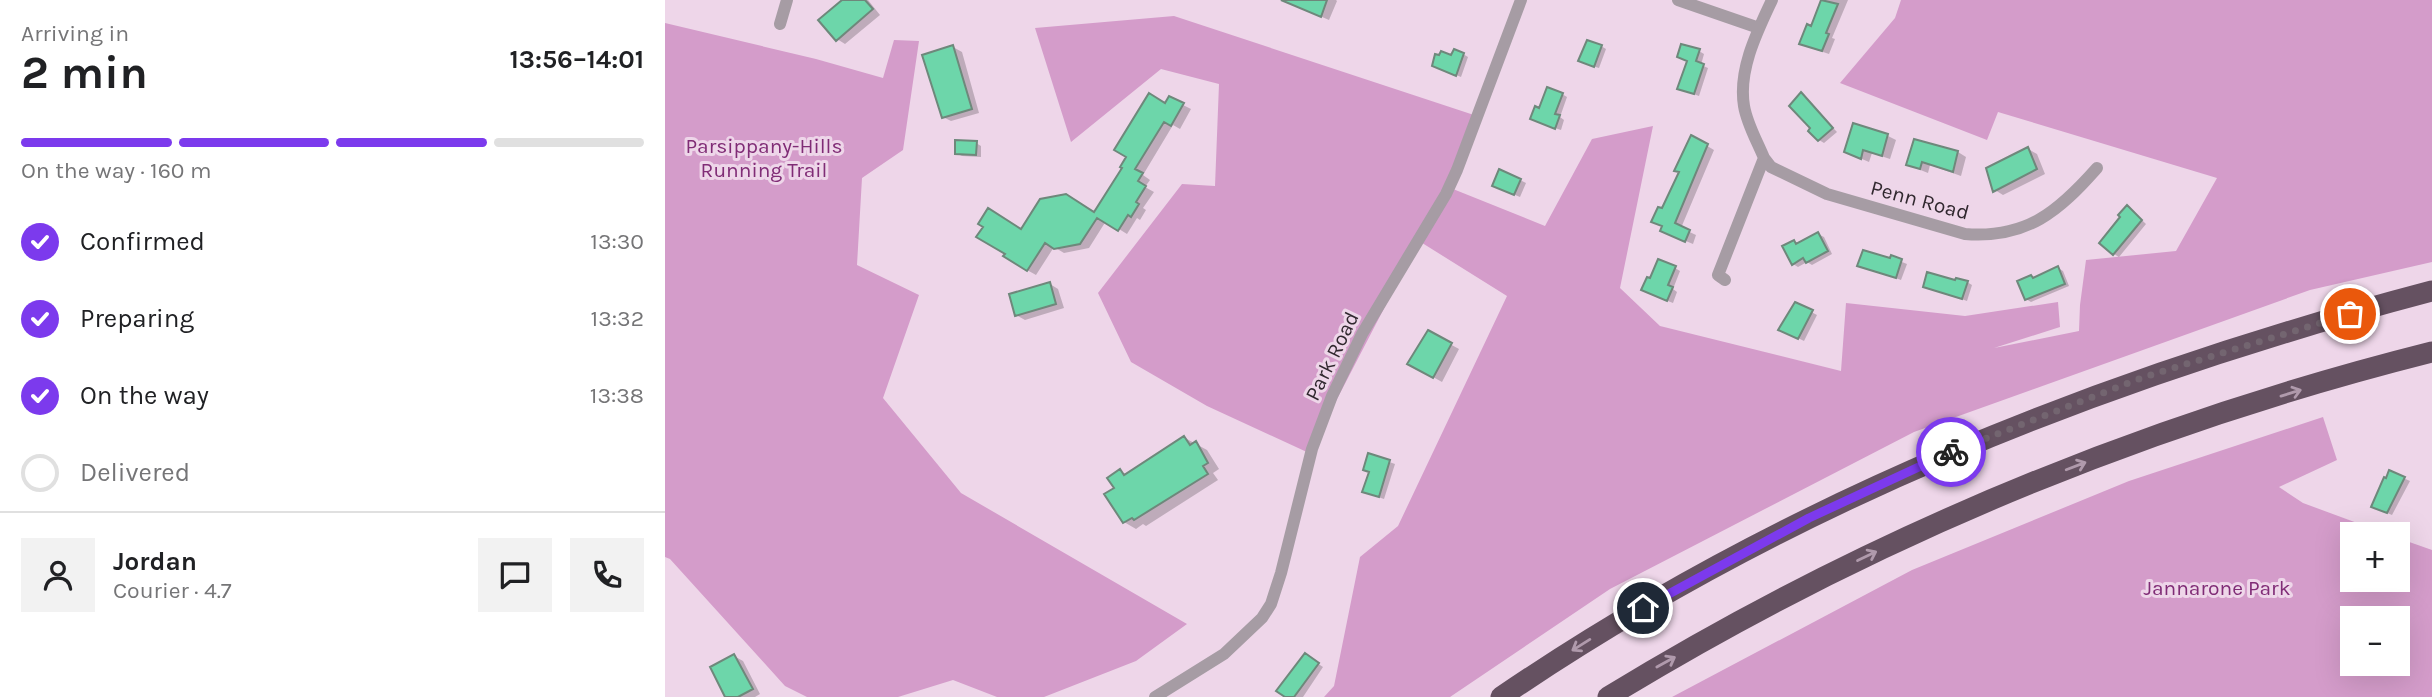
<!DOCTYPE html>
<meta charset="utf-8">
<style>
:root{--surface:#fff;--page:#f2f2f2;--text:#202124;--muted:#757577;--line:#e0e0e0;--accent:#7c3aed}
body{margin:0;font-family:Karla,sans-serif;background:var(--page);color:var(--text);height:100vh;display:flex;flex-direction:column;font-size:26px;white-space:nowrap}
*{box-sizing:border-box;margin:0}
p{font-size:23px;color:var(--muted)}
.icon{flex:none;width:38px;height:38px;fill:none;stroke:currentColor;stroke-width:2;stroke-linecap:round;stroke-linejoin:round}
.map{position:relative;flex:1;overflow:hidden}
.sheet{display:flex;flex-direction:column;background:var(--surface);width:665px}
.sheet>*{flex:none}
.fabs{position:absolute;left:1675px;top:522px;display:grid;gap:14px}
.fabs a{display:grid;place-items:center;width:70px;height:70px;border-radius:0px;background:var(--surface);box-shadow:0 7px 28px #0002;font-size:35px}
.pin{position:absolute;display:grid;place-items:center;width:60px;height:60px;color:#fff;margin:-30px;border:4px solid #fff;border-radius:50%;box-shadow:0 2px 7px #0007}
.courier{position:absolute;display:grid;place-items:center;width:70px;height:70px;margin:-35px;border:5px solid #7c3aed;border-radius:50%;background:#fff;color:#222;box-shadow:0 2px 9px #0007}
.headline em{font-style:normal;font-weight:700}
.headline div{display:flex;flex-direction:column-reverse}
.headline{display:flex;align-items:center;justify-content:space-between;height:119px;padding:0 21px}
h1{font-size:46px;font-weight:700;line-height:52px}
.bar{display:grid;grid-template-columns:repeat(4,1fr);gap:10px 7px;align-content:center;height:84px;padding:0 21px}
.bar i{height:9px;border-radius:5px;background:var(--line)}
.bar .current{background:var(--accent)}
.bar p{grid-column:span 4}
.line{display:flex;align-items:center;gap:18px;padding:0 21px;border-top:2px solid var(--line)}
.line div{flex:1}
.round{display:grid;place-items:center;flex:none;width:74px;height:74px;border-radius:0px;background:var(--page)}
ol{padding:0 21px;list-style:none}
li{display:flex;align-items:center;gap:21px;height:77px}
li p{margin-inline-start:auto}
li .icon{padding:7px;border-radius:50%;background:var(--accent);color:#fff;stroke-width:4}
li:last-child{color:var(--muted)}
li i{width:38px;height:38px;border:4px solid var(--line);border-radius:50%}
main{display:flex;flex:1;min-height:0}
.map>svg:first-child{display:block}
.green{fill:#d49cca;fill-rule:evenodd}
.shadow{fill:#0003}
.building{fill:#6dd6aa;stroke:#6e887b;stroke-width:2}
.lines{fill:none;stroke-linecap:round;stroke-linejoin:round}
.street{stroke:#a69ca4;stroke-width:12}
.highway{stroke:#655161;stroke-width:21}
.oneway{stroke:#b09aac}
.done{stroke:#736570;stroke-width:7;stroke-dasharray:0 12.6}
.route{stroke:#7c3aed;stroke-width:9}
.labels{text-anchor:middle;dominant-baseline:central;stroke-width:6;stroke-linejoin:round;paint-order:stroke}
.park-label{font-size:21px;fill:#802c76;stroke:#eed6e9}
.street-label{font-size:21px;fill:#31282f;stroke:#eed6e9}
</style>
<main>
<section class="sheet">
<div class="headline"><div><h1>2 min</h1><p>Arriving in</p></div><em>13:56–14:01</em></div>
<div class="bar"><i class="current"></i><i class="current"></i><i class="current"></i><i></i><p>On the way · 160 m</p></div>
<ol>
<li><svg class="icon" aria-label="check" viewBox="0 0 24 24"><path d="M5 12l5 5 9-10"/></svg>Confirmed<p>13:30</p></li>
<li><svg class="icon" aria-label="check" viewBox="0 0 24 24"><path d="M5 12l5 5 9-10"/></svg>Preparing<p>13:32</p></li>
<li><svg class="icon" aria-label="check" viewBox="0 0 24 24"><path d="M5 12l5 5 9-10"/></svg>On the way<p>13:38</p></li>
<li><i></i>Delivered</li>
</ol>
<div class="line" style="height:126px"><a class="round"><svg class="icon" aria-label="person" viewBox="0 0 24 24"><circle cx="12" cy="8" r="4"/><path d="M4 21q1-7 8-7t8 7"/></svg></a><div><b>Jordan</b><p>Courier · 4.7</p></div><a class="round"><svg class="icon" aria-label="chat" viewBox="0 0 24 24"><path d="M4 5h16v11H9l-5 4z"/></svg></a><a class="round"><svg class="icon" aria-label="phone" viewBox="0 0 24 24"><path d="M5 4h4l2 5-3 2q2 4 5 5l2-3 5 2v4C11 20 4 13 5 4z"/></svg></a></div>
</section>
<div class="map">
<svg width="1767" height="697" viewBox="0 0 1767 697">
<rect width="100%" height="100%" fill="#eed6e9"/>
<path class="green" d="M1236,0H1767V262L1645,290L1249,432L945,589L785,697H659L669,686L695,557L733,526L842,296L754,241L644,453L542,406L466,362L433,293L517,184L550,186L554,84L496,69L406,142L370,28L509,16L815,117L783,187L880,226L927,139L988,126L955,288L995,326L1176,371L1181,303L1300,316L1393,302L1395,327L1329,348L1414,331L1415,305L1421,260L1511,251L1552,178L1333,112L1322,140L1175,83L1230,18Z
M0,23L151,59L218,78L229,40L254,41L238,150L197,178L192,265L254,295L218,398L296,493L522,624L471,661L379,697H332L288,680L233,697H142L120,686L5,559L0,557Z
M1658,417L1672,460L1614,487L1638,503L1722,534H1687V579H1732L1733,538L1767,550V697H1007L1247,570L1464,481ZM1687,618H1732V663H1687Z"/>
<path class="shadow" d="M179,0H203L215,15L180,44L172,39Z
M618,0H671L672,1L664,20Z
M1158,0H1183L1167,38L1170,39L1164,54L1143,47L1147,28Z
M936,46L941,49L934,68L921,64Z
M288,47L297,52L314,113L286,121L278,117Z
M1034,51L1039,54L1036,65L1043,68L1034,96L1020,91Z
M798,54L803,57L796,77L774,68L787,57Z
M897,94L902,97L895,117L899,120L896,130L872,122L875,110Z
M1136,95L1172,132L1159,143L1154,140L1147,128Z
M501,105H518L526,109L515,129L508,125L478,175L485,180L480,187L489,192L478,208L481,210L475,220L472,218L462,234L441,221L424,248L399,253L389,247L371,275L362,270L357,231L430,214Z
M1189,126L1223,136L1231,140L1225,159L1207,153L1204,162L1190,156Z
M1027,137L1049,150L1016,228L1031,235L1028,244L1004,234L998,211L1016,172Z
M311,143L316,146V157L297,156L291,153Z
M1363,149L1372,154L1380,174L1338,195L1330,190Z
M1293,152L1301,157L1296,176L1265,165L1263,173L1243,165Z
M855,180L861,183L855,197L834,188Z
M1463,207L1481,224L1454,257L1449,254Z
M1153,234L1159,237L1167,254L1147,265L1142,262L1133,267L1128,264L1129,242L1133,244Z
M1227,258L1242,264L1236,280L1194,265L1226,260Z
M1010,268L1015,271L1008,289L1012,292L1008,303L983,293L986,280Z
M1393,268L1398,271L1404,286L1366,302L1361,299L1369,279Z
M1302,282L1307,285L1302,301L1260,286Z
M385,284L393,289L399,308L360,320L351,315Z
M1131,304L1152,315L1139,341L1115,329Z
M763,332L794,349L777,382L745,364Z
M520,438L542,450L554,469L548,473L553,480L481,526L478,524L471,529L459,522L451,488L455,471L462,475Z
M704,455L730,464L719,499L704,494Z
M1725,472L1745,481L1727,515L1713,509Z
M69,656L78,661L95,694L90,697H62Z
M646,659L658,667L638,697H623Z"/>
<path class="building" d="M177,0H200L208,9L171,41L153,20Z
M616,0H662L656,17Z
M1156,0L1173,4L1161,33L1164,34L1157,51L1134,44L1142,24L1146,26Z
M922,40L937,45L929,67L913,61Z
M1016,44L1035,49L1031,61L1039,64L1029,94L1012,89L1022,61L1012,57Z
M288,45L307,109L277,118L257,55Z
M789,49L799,53L791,76L767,66L770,54L774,55L776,51L786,55Z
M882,87L898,93L890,114L895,115L890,129L865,119L870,106L874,108Z
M1136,92L1168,128L1153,141L1143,131L1145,128L1124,106Z
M484,93L500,103L504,96L519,103L506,126L499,122L470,169L478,173L473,181L481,186L471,202L474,204L466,217L463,215L453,231L432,218L415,244L389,249L380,243L362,271L338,256L340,254L311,237L318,227L313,224L323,208L356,229L375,199L401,194L429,212L457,168L455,167L461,157L449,150Z
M1188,123L1223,134L1217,156L1198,150L1196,159L1179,152Z
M1026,135L1043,144L1010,223L1025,230L1020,242L995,231L997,226L986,222L993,207L997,208L1014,172L1009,171Z
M1249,139L1293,151L1288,172L1257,162L1255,169L1241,165Z
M290,140L312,141L311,155L290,154Z
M1363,147L1372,169L1328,192L1321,168Z
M834,169L856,179L849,195L827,186Z
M1462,205L1477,220L1448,255L1434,243L1455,217L1453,215Z
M1153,232L1163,251L1141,263L1138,258L1127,265L1117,246L1129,240L1131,244Z
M1198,250L1225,258L1226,255L1237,259L1231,278L1192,266Z
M993,259L1011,266L1003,285L1008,287L1002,301L976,290L982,277L985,278Z
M1393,266L1400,284L1360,300L1352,281L1366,275L1368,278Z
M1262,272L1290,280L1291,278L1303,281L1297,299L1258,287Z
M385,282L391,304L350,316L344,294Z
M1130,302L1148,310L1133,339L1113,330Z
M763,330L787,343L768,378L742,364Z
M519,436L525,445L531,441L543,463L538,466L543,474L469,520L467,518L458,523L439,494L449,488L442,478L455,469L459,475Z
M703,453L725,460L714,497L697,492L704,472L698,470Z
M1724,470L1740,477L1722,513L1706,507L1719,477L1721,478Z
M640,653L654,663L629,697H620L611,691Z
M69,654L88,689L73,697H60L45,667Z"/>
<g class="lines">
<path class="street" d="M1013,0L1094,28
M115,24L122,0
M1099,158L1106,167L1162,194L1300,234C1362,239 1394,211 1432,168
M1060,280L1053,275L1099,158C1092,141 1082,124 1079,106C1073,70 1092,32 1107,0
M490,697L559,654L597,618L606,604L616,573L647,449L667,396L697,334L781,194L792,170L856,0"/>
<path class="highway" d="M836,697C1119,504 1437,378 1767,291
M943,697C1198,541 1477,425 1767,352"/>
</g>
<defs><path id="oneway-shaft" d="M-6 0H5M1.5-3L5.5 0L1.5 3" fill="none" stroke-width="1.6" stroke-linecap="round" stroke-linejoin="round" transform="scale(1.75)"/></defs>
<g class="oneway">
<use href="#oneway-shaft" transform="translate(1626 393) rotate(-17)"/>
<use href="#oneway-shaft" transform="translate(1411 466) rotate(-21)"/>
<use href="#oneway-shaft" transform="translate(1202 556) rotate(-26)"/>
<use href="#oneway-shaft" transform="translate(916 645) rotate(148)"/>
<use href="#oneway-shaft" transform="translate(1001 662) rotate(-29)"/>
</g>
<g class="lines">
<path class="done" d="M1286,452L1479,377L1685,314"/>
<path class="route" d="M978,608L1144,518L1286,452"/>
</g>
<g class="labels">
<g class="park-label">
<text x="99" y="146">Parsippany-Hills<tspan x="99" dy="24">Running Trail</tspan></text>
<text x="1552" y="588">Jannarone Park</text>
</g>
<g class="street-label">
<text transform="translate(1255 200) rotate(15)">Penn Road</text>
<text transform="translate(667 356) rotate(-64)">Park Road</text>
</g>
</g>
</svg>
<div class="fabs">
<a>+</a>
<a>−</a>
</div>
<div class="pin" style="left:1685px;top:314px;background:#ea580c"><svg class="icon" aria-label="bag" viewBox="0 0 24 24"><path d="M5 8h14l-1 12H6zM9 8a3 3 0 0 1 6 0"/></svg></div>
<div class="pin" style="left:978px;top:608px;background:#1f2937"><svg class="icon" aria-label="home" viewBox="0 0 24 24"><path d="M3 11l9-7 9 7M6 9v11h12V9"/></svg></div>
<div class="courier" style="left:1286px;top:452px"><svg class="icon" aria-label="bike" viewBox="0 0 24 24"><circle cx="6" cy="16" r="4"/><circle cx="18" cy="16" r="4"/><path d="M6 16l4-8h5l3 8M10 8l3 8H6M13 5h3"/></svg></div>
</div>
</main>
